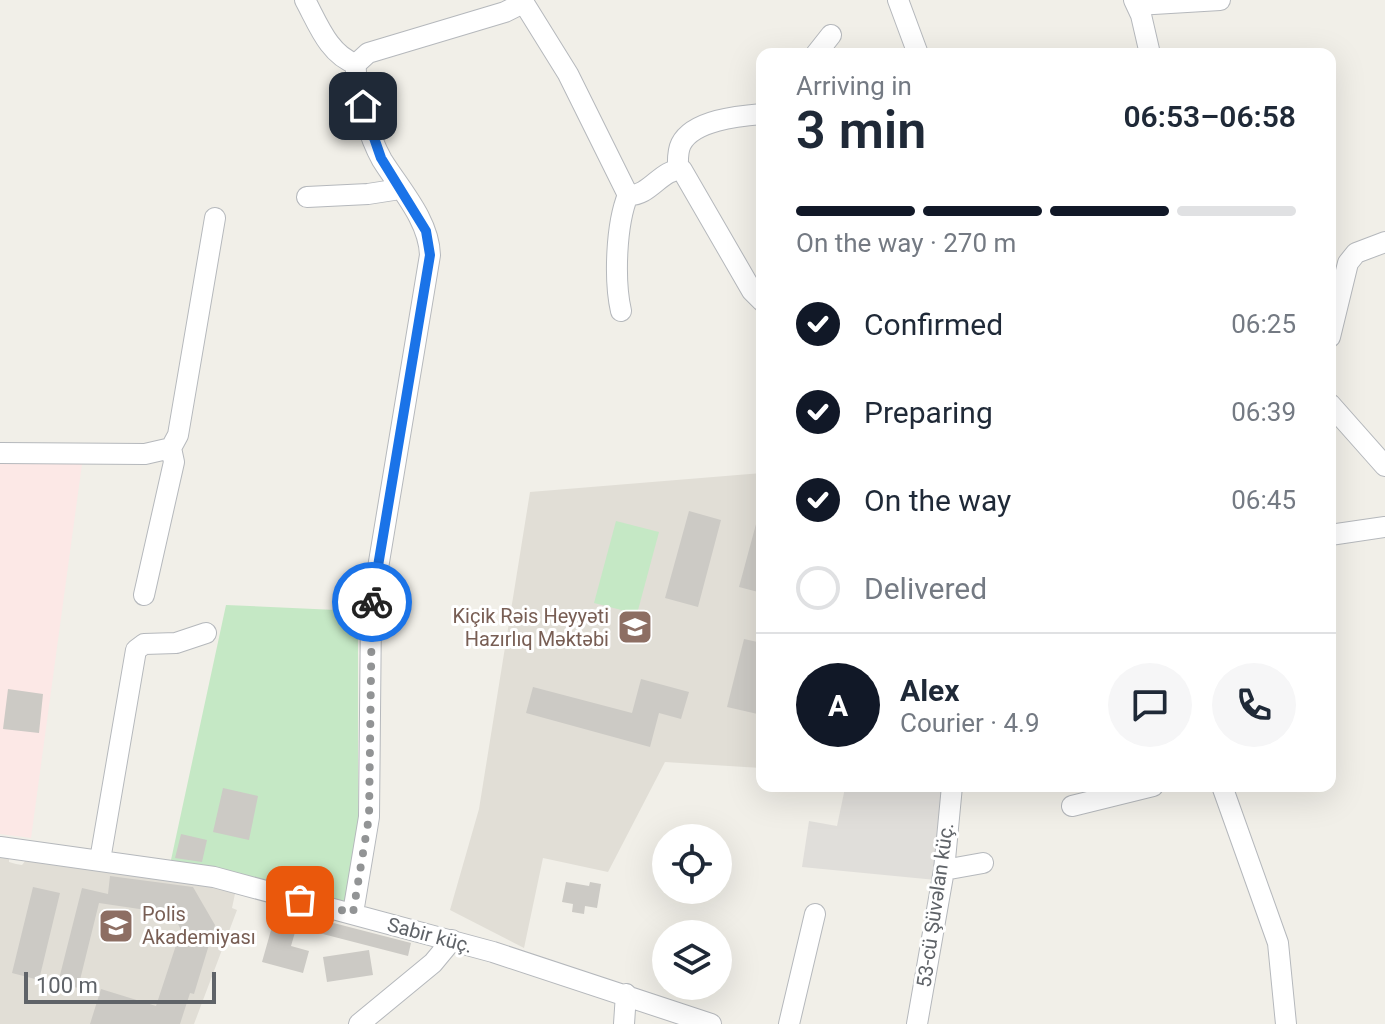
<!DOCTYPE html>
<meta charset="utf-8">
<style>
:root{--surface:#fff;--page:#f6f6f7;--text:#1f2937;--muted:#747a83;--line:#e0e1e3;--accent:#111827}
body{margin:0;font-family:Roboto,sans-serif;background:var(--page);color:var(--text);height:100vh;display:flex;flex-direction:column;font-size:30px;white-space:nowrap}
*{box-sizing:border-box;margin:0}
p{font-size:26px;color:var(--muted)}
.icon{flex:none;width:44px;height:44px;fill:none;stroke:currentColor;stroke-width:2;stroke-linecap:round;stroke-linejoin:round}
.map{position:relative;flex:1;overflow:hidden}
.drawer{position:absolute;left:756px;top:48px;width:580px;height:744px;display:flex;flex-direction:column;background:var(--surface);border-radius:16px;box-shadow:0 8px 32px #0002}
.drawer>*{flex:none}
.buttons{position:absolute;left:652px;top:824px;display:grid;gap:16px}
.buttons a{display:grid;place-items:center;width:80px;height:80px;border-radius:50%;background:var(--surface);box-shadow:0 8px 32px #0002;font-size:40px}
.scale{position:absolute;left:24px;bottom:20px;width:192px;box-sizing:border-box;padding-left:8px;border:4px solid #5f6368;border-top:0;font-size:22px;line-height:28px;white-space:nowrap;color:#5f6368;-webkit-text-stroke:6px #fff;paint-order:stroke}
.pin{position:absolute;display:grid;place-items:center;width:68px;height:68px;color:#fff;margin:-34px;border-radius:16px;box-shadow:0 4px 12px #0006}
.courier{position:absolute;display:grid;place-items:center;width:80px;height:80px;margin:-40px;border:6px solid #1a73e8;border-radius:50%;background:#fff;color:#222;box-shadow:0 2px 10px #0007}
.head em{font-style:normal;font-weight:600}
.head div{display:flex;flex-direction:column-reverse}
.head{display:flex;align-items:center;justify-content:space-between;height:136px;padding:0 40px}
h1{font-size:52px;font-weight:600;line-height:60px}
.bar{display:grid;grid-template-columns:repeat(4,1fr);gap:12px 8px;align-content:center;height:96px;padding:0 40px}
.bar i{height:10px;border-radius:6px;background:var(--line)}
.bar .active{background:var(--accent)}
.bar p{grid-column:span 4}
.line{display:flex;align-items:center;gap:20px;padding:0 40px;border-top:2px solid var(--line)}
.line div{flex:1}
.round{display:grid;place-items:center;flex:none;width:84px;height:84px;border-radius:42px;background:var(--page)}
ol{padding:0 40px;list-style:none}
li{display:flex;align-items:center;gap:24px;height:88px}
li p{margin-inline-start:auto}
li .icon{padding:8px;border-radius:50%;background:var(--accent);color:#fff;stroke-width:4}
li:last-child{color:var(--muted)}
li i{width:44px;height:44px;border:4px solid var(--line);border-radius:50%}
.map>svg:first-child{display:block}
.industrial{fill:#e0deda}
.education{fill:#e1ded6}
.medical{fill:#fce8e6}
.green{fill:#c5e8c5}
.building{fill:#cccac5}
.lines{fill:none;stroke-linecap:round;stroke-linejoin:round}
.minor-casing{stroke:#b5b8bc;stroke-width:22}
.minor{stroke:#fff;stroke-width:20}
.done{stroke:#929495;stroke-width:8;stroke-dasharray:0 14.4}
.route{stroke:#1a73e8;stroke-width:10}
.labels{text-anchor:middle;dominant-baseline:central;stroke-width:6;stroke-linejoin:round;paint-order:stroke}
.education-label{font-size:20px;fill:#785e54;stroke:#fff;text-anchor:end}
.street-label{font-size:20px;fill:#5f6368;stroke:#fff}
</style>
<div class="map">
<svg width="1385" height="1024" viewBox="0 0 1385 1024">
<rect width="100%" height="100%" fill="#f1efe8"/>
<path class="industrial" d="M840,786H947L936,880L802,867L809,821L837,826L845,788Z"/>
<path class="education" d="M762,473L761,768L665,762L608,872L543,858L524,948L450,910L479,809L530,492Z
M0,856H9V862L16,864L22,865L26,860L236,889L232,908L237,910L194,1024H0Z"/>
<path class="medical" d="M0,462L82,464L31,838L0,834Z"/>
<path class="green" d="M616,521L659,532L637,614L594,603Z
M226,605L358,611V834L348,903L171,860Z"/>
<path class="building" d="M689,511L721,520L698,607L665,598Z
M759,513H762V593L739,587Z
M744,639L762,643V715L727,707Z
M641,679L689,692L681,719L659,713L650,747L526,713L533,687L632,713Z
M8,689L43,694L39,733L3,729Z
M223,788L258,796L249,840L213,832Z
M181,834L207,840L202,862L175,858Z
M110,876L193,887L215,925L194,994L190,993L180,1024H90L101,989L156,1006L181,930L173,914L99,903L78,988L58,983L82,888L108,894Z
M566,882L589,886L590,882L601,884L597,908L585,906L584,914L572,912L573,904L562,902Z
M33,887L60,893L39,980L12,973Z
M275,916L298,922L291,946L309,951L303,973L262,962Z
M322,920L411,943L408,956L319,933Z
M369,950L373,975L327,982L323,957Z"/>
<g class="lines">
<defs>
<path id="minor" d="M305,0C318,24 329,55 356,64
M522,0L568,74L628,195C650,197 661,168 682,170L752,291L762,301
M898,0L918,54
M1134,0L1141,15L1150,54
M1137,5L1220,0
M816,54L831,35
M678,169C678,161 677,152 681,144C693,120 739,116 762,114
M307,197L368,194L400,189
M621,311C614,280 616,224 628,195
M1330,337L1348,263L1356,253L1385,242
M1330,404L1385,466
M0,453L145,454L171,448L178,435L215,218
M1330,535L1385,527
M144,595L174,462L171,448
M1222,786L1278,943L1286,1024
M1072,806L1153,786
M0,847L214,877L493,952L711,1024
M100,860L136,650L144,644L176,643L206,633
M944,870L983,863
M353,913L369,817L371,610L430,255C429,220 400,189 382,160C370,139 354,89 356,64L368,53L505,12L523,3
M359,1024L433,963L452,940
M624,1024L626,994
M789,1024L815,914
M917,1024L944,870L952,786"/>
</defs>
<use href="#minor" class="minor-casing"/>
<use href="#minor" class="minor"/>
</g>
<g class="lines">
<path class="done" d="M300,900L353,913L369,817L372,602"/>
<path class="route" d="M363,106L381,158L426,231L430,255L372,602"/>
</g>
<defs>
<symbol id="university-square" viewBox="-11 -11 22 22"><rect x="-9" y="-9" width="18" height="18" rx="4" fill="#8d6e63" stroke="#fff"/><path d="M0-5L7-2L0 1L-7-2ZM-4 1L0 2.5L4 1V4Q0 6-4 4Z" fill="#fff"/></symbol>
</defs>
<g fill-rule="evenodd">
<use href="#university-square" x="615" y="607" width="40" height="40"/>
<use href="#university-square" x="96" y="906" width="40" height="40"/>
</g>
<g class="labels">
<g class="education-label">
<text x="609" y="616">Kiçik Rəis Heyyəti<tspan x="609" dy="23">Hazırlıq Məktəbi</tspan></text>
<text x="142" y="914" text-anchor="start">Polis<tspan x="142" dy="23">Akademiyası</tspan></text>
</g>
<g class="street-label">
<text transform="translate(935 905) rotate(-82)">53-cü Şüvəlan küç.</text>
<text transform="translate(430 935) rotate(15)">Sabir küç.</text>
</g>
</g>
</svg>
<div class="buttons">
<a><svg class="icon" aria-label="locate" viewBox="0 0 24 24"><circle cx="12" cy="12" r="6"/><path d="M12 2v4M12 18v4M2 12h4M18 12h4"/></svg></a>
<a><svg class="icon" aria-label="layers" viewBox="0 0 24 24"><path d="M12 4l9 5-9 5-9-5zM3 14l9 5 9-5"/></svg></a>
</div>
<div class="scale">100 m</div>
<div class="pin" style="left:300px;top:900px;background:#ea580c"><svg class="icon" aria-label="bag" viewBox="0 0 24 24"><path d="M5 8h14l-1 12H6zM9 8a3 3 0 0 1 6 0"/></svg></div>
<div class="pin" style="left:363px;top:106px;background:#1f2937"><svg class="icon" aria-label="home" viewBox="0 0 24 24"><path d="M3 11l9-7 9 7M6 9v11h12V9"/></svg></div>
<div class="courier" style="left:372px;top:602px"><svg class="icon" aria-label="bike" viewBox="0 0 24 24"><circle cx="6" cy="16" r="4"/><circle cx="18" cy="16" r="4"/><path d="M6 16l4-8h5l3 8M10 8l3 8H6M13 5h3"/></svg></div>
<section class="drawer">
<div class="head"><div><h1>3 min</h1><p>Arriving in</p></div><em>06:53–06:58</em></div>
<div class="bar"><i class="active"></i><i class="active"></i><i class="active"></i><i></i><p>On the way · 270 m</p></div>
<ol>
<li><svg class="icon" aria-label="check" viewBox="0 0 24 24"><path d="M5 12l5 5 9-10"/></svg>Confirmed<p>06:25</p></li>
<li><svg class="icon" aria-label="check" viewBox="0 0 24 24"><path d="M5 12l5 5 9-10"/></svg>Preparing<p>06:39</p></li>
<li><svg class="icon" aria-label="check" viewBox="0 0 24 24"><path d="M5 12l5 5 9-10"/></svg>On the way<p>06:45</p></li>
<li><i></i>Delivered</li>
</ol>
<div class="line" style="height:144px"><b class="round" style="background:var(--accent);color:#fff">A</b><div><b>Alex</b><p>Courier · 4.9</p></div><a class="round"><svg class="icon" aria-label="chat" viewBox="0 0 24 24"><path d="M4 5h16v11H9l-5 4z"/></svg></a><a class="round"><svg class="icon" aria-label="phone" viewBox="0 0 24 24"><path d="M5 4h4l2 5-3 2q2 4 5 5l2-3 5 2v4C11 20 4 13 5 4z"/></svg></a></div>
</section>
</div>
